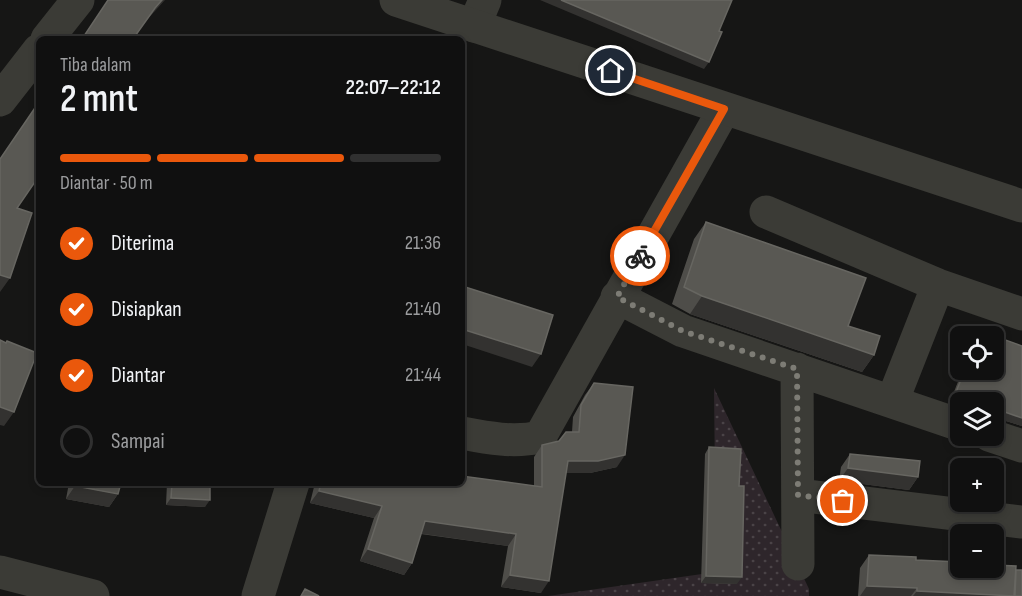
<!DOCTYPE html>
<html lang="id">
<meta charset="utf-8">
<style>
:root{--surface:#101010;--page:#191919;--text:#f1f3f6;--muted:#9c9d9f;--line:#303030;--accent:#ea580c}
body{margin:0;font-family:"Sofia Sans Condensed",sans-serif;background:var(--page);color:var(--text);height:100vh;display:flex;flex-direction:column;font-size:22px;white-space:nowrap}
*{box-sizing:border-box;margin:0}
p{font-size:20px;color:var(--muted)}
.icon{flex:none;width:33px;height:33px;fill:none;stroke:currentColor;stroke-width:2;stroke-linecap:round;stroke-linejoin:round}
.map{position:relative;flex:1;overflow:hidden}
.panel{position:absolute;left:36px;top:36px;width:429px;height:450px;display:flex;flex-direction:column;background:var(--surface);border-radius:9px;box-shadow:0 3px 9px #0003,0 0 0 2px var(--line)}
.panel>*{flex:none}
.buttons{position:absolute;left:950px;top:326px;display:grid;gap:12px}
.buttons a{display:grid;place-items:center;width:54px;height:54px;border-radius:9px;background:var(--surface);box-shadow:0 3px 9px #0003,0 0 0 2px var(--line);font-size:30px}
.pin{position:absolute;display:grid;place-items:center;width:51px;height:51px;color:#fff;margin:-26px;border:3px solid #fff;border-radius:50%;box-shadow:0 2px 6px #0007}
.courier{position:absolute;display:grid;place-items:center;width:60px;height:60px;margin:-30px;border:4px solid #ea580c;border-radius:50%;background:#fff;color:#222;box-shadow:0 2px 8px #0007}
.summary em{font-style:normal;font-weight:600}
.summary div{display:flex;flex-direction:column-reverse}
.summary{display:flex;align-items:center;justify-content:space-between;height:102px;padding:0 24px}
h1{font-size:39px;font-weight:600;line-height:45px}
.bar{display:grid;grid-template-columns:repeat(4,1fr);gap:9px 6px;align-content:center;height:72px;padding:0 24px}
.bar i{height:8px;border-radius:4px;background:var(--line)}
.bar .on{background:var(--accent)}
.bar p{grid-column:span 4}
ol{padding:0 24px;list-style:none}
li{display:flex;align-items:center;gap:18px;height:66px}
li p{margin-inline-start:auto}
li .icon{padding:6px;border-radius:50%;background:var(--accent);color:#fff;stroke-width:4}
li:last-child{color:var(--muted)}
li i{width:33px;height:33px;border:3px solid var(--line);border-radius:50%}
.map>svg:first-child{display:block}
.green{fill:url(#green-dots)}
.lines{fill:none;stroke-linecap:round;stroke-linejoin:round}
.minor{stroke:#3b3b36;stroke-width:33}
.tertiary{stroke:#3b3b36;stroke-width:33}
.wall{fill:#4e4d49}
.shaded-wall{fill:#333230}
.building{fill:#595853;stroke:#676661;stroke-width:1.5}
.done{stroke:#7d7c75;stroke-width:6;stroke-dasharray:0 10.8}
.route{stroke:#ea580c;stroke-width:8}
</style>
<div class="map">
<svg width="1022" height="596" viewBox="0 0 1022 596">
<defs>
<pattern id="green-dots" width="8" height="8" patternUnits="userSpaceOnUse" patternTransform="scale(1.5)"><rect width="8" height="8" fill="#2e262b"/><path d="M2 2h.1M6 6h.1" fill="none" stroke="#4a4347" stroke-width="1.8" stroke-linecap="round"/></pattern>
</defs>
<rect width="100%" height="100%" fill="#161615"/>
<path class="green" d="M714,388L809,589V596H548L716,572Z"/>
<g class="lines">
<path class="minor" d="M474,26L485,0
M766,212L938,285L1022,314
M617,297L683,331L960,425
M797,369L798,564
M892,402L938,285
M462,433C488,438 514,443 540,437L724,109
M989,435L1022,446
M798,495L1022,522
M0,572L93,596
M258,596L293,483"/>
<path class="tertiary" d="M396,0L1022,206
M47,39L78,0
M0,100L39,50"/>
</g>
<path class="wall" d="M706,222L848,326L874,355L862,372L690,314L672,304L694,239Z
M980,331L1022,346V426L993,417V402H960V405L950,402L963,369H993V336H976Z
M594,383L617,467L590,473H566L541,593L501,587L508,546L421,534L412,563L404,575L360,561L374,518L310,503L315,483H462L534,486V457L542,445L559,441L572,432L573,417L585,395Z
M709,447L739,486L737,584L701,583L705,454Z
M850,454L918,477L909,490L839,481L841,467Z
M69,483H121L118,494L109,507L66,499Z
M167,483H210L205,507L166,505Z
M869,555L916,560L960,567L1015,571L1022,596H858L860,568Z"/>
<path class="shaded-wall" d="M162,0H165L145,22L155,8Z
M540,0H561L709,62L704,69Z
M0,275L10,278L0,292Z
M702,296L874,355L862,372L690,314Z
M465,330L541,354L532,367L462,344Z
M955,395L971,401L970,402H960V405L950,402Z
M0,407L14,412L4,426L0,425Z
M993,410H999L1022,418V426L993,417Z
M625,455L617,467L590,473H559L568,461Z
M848,468L918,477L909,490L839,481Z
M75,486L118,494L109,507L66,499Z
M319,491L382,506L374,518L310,503Z
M171,498L210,500L205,507L166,505Z
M425,521L516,534L508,546L417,533Z
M368,549L412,563L404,575L360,561Z
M510,575L549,581L541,593L501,587Z
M706,576L742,577L737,584L701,583Z
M867,586L917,588L911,596H860Z
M917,591L1006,596H913Z"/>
<path class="building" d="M108,0H162L155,8L133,39H82Z
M561,0H732L719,31L722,32L709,62Z
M39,102V176L17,208L32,213L10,278L0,275V159Z
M706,222L866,278L848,326L880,336L874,355L702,296L684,287Z
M462,286L553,315L541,354L465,330L462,345Z
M980,331L1022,346V418L999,410H993V402H974L955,395L965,369H993V336H978Z
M0,340L6,343L7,341L37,353L14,412L0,407Z
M594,383L633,387L625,455L598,461H568L549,581L510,575L516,534L425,521L412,563L368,549L382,506L319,491L321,483H462V476L542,487V445L559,441L566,432H579L581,405Z
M709,447L741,449L739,486H744L742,577L706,576Z
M850,454L920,461L918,477L848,468Z
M75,483H121L118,494L75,486Z
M172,483H210V500L171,498Z
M869,555L916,557V560L960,562V567H993V565L1016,566L1014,596L917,591V588L867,586Z
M1016,570H1022V596H1015Z
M305,589L319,596H301Z"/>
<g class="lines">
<path class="done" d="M640,256L617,297L683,331L797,369L798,495L843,501"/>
<path class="route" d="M611,71L724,109L640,256"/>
</g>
</svg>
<div class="buttons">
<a><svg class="icon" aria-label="locate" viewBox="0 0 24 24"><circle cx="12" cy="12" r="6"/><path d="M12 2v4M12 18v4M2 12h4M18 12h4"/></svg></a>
<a><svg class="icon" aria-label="layers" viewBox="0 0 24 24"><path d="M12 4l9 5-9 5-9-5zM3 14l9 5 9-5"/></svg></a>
<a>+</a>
<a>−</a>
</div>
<div class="pin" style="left:843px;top:501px;background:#ea580c"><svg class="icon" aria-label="bag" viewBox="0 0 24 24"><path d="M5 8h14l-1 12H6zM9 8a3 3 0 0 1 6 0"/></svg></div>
<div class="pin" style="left:611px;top:71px;background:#1f2937"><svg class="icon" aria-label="home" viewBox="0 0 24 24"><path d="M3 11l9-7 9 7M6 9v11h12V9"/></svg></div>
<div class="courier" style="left:640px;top:256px"><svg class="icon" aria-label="bike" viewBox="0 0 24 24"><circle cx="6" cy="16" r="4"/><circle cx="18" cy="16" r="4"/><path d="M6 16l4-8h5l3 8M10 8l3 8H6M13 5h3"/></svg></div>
<section class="panel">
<div class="summary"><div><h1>2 mnt</h1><p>Tiba dalam</p></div><em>22:07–22:12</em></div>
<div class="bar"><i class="on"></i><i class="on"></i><i class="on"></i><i></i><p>Diantar · 50 m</p></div>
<ol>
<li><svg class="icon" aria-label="check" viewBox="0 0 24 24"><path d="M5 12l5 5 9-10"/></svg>Diterima<p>21:36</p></li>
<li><svg class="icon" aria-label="check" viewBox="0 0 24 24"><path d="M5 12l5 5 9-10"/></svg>Disiapkan<p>21:40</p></li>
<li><svg class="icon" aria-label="check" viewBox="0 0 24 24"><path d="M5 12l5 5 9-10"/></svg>Diantar<p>21:44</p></li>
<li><i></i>Sampai</li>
</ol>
</section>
</div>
